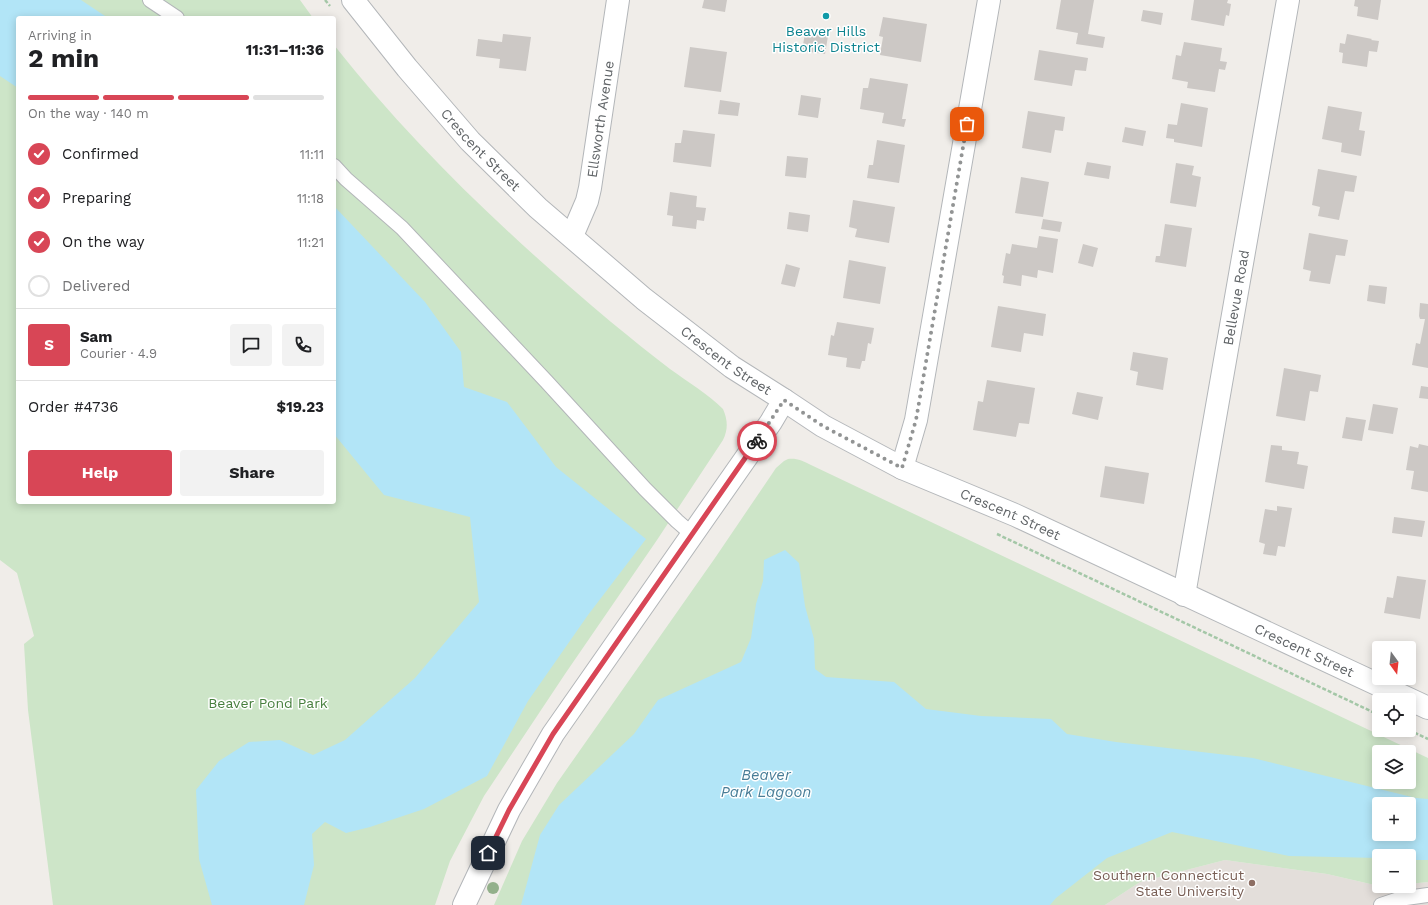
<!DOCTYPE html>
<meta charset="utf-8">
<style>
:root{--surface:#fff;--page:#f2f2f2;--text:#202124;--muted:#757577;--line:#e0e0e0;--accent:#d84656}
body{margin:0;font-family:"Work Sans",sans-serif;background:var(--page);color:var(--text);height:100vh;display:flex;flex-direction:column;font-size:15px;white-space:nowrap}
*{box-sizing:border-box;margin:0}
p{font-size:13px;color:var(--muted)}
.icon{flex:none;width:22px;height:22px;fill:none;stroke:currentColor;stroke-width:2;stroke-linecap:round;stroke-linejoin:round}
.map{position:relative;flex:1;overflow:hidden}
.drawer{position:absolute;left:16px;top:16px;width:320px;height:488px;display:flex;flex-direction:column;background:var(--surface);border-radius:4px;box-shadow:0 2px 10px #0003}
.drawer>*{flex:none}
.needle{width:26px;rotate:165deg}
.controls{position:absolute;left:1372px;top:641px;display:grid;gap:8px}
.controls a{display:grid;place-items:center;width:44px;height:44px;border-radius:4px;background:var(--surface);box-shadow:0 2px 10px #0003;font-size:20px}
.pin{position:absolute;display:grid;place-items:center;width:34px;height:34px;color:#fff;margin:-17px;border-radius:8px;box-shadow:0 2px 6px #0006}
.courier{position:absolute;display:grid;place-items:center;width:40px;height:40px;margin:-20px;border:3px solid #d84656;border-radius:50%;background:#fff;color:#222;box-shadow:0 1px 5px #0007}
.summary em{font-style:normal;font-weight:700}
.summary div{display:flex;flex-direction:column-reverse}
.summary{display:flex;align-items:center;justify-content:space-between;height:68px;padding:0 12px}
h1{font-size:26px;font-weight:700;line-height:30px}
.bar{display:grid;grid-template-columns:repeat(4,1fr);gap:6px 4px;align-content:center;height:48px;padding:0 12px}
.bar i{height:5px;border-radius:3px;background:var(--line)}
.bar .on{background:var(--accent)}
.bar p{grid-column:span 4}
.line{display:flex;align-items:center;gap:10px;padding:0 12px;border-top:1px solid var(--line)}
.line div{flex:1}
.round{display:grid;place-items:center;flex:none;width:42px;height:42px;border-radius:4px;background:var(--page)}
ol{padding:0 12px;list-style:none}
li{display:flex;align-items:center;gap:12px;height:44px}
li p{margin-inline-start:auto}
li .icon{padding:4px;border-radius:50%;background:var(--accent);color:#fff;stroke-width:4}
li:last-child{color:var(--muted)}
li i{width:22px;height:22px;border:2px solid var(--line);border-radius:50%}
.button{display:flex;gap:8px;margin-top:auto;padding:8px 12px}
.button a{flex:1;height:46px;border-radius:4px;background:var(--accent);color:#fff;font-size:16px;font-weight:700;line-height:46px;text-align:center}
.button a+a{background:var(--page);color:var(--text)}
.map>svg:first-child{display:block}
.education{fill:#e3deda}
.green{fill:#cde5c8;fill-rule:evenodd}
.water{fill:#b2e5f7;fill-rule:evenodd}
.building{fill:#ccc8c5}
.lines{fill:none;stroke-linecap:round;stroke-linejoin:round}
.service-casing{stroke:#b3b6b9;stroke-width:16}
.minor-casing{stroke:#b3b6b9;stroke-width:24}
.tertiary-casing{stroke:#b3b6b9;stroke-width:24}
.secondary-casing{stroke:#b5b8bb;stroke-width:24}
.path{stroke:#a4c7a7;stroke-width:2.5;stroke-dasharray:4 2;stroke-linecap:butt}
.service{stroke:#fff;stroke-width:14}
.minor{stroke:#fff;stroke-width:22}
.tertiary{stroke:#fff;stroke-width:22}
.secondary{stroke:#fff;stroke-width:22}
.tree{fill:#93b08b}
.done{stroke:#929494;stroke-width:4;stroke-dasharray:0 7.2}
.route{stroke:#d84656;stroke-width:5}
.culture-dot{fill:#0f9aa8;stroke:#fff;stroke-width:1.5}
.education-dot{fill:#8d6e63;stroke:#fff;stroke-width:1.5}
.labels{text-anchor:middle;dominant-baseline:central;stroke-width:3;stroke-linejoin:round;paint-order:stroke}
.culture-label{font-size:14px;fill:#0d838f;stroke:#fff}
.street-label{font-size:14px;fill:#606467;stroke:#fff}
.park-label{font-size:14px;fill:#477f3e;stroke:#fff}
.education-label{font-size:14px;fill:#785e54;stroke:#fff;text-anchor:end}
.water-label{font-size:15px;font-style:italic;fill:#487d97;stroke:#fff}
</style>
<div class="map">
<svg width="1428" height="905" viewBox="0 0 1428 905">
<rect width="100%" height="100%" fill="#f0ede9"/>
<path class="education" d="M1225,860L1327,874L1379,886H1409V884L1428,882V905H1105L1140,882Z"/>
<path class="green" d="M0,0H300L313,18H18V502H334V45C415,148 511,238 611,322C631,338 650,354 670,369C688,382 708,394 723,409C728,421 728,429 723,440L657,540L565,674L484,796L450,861L435,905H53L28,710L24,644L34,636L17,573L0,560Z
M788,459C797,458 803,461 811,465L1428,758V882L1409,884V856H1379V886H1382H1379L1327,874L1225,860L1140,882L1105,905H494L522,841L557,783L715,558L776,468L784,461ZM1379,752H1409V782H1379ZM1379,804H1409V834H1379Z"/>
<path class="water" d="M0,0H81L108,18H18V88L0,76Z
M334,206L425,302L461,352L464,387L507,402L556,467L646,539L588,615L528,701L487,776L424,809L370,827L346,833L325,822L312,834L314,865L304,905H212L199,859L196,790L219,761L249,742L280,740L313,755L345,740L415,678L479,602L470,517L384,495L334,434Z
M785,550L799,563L805,606L814,639L815,669L826,677L894,682L926,709L981,716L1051,719L1067,734L1116,742L1253,758L1416,798L1428,799V860H1409V856H1379V858L1289,856L1172,832L1107,858L1056,898L1050,905H521L540,835L559,805L634,734L658,700L741,662L751,638L756,604L763,581L764,560ZM1379,804H1409V834H1379Z"/>
<path class="building" d="M704,0H727L725,12L702,8Z
M1061,0H1094L1088,34L1105,37L1103,48L1076,44L1078,33L1056,29Z
M1194,0H1228L1227,3L1231,4L1229,16L1226,15L1224,26L1191,20Z
M1355,0H1381L1378,20L1357,16L1358,7L1354,6Z
M1143,10L1163,13L1161,25L1141,21Z
M883,17L927,24L921,62L880,55L883,37L879,36Z
M805,33L828,36L825,54L802,51Z
M503,34L531,37L526,71L499,68L500,59L476,56L478,39L502,42Z
M1347,34L1372,39L1371,40L1379,41L1377,52L1369,51L1367,67L1342,63L1343,53L1339,52L1340,43L1345,44Z
M1184,42L1222,48L1220,61L1227,62L1225,70L1219,69L1215,92L1187,88L1188,82L1172,79L1176,55L1181,56Z
M690,47L727,52L721,92L684,87Z
M1039,50L1088,58L1086,71L1075,70L1072,86L1034,80Z
M870,78L908,84L902,119H906L904,127L882,123L884,113L860,109L863,88H868Z
M801,95L821,98L818,118L798,115Z
M720,100L740,103L738,116L718,114Z
M1181,103L1208,108L1202,147L1174,142V139L1166,138L1168,124L1177,125Z
M1328,106L1362,112L1359,130L1365,131L1361,156L1341,152L1342,143L1322,139Z
M1028,111L1065,117L1063,131L1055,130L1051,153L1022,148Z
M1125,127L1146,131L1143,146L1122,142Z
M683,130L715,134L711,167L673,162L675,143H681Z
M877,140L905,145L899,183L867,178L869,165H873Z
M787,156L808,158L806,178L785,176Z
M1087,162L1111,166L1109,179L1084,175Z
M1176,163L1194,166L1192,175L1201,177L1196,207L1170,203Z
M1318,169L1357,176L1354,192L1345,191L1339,220L1318,216L1320,207L1312,205Z
M1021,177L1049,182L1043,217L1015,213Z
M670,192L697,196L696,207L706,208L704,221L697,220L696,229L672,226L673,216L667,215Z
M853,200L895,207L889,243L855,237L857,229L849,227Z
M789,212L810,215L808,232L787,229Z
M1043,219L1062,222L1060,232L1041,229Z
M1165,224L1192,228L1186,267L1155,262L1156,256H1160Z
M1309,233L1348,240L1345,256L1336,255L1330,284L1309,281L1311,271L1303,269Z
M1039,236L1058,239L1053,273L1038,270L1037,278L1022,275L1021,286L1003,283L1004,276L1002,275L1006,253L1010,254L1012,244L1037,248Z
M1083,244L1098,248L1093,267L1078,263Z
M849,260L886,267L880,304L843,298Z
M786,264L800,268L795,287L781,284Z
M1369,285L1387,287L1385,304L1367,301Z
M1420,303L1428,304V368L1412,365L1416,343L1420,344L1425,319H1420L1419,316Z
M998,306L1046,314L1043,336L1024,333L1021,352L991,347Z
M837,322L874,328L871,344L868,343L865,361H862L860,369L846,367L847,358L828,355L831,335L834,336Z
M1133,352L1168,358L1163,390L1136,385L1138,372L1130,370Z
M1284,368L1321,375L1318,392L1310,391L1305,421L1276,416Z
M987,380L1035,388L1029,424L1019,423L1016,437L973,430L978,401L983,402Z
M1421,386L1428,387V399L1419,398Z
M1077,392L1103,397L1098,420L1072,414Z
M1373,404L1398,408L1393,434L1368,430Z
M1346,417L1366,420L1362,441L1342,438Z
M1419,444L1428,446V492L1411,489L1414,471L1406,470L1410,446L1418,448Z
M1271,445L1282,446V450L1299,452L1297,464L1308,466L1304,489L1265,482Z
M1105,466L1149,473L1144,504L1100,497Z
M1277,506L1292,508L1285,547L1278,546L1276,556L1263,554L1265,544L1259,542L1265,509L1277,511Z
M1394,517L1425,521L1422,537L1392,533Z
M1397,576L1426,580L1420,619L1384,613L1387,597L1393,598Z"/>
<g class="lines">
<defs>
<path id="service" d="M150,0L177,18
M334,166L346,179L402,228L546,381L645,489L677,521L693,535
M1381,905L1399,899L1428,895"/>
<g id="minor">
<path id="s1" d="M572,236L587,201L590,188L618,0"/>
<path d="M902,468L916,420L989,0"/>
<path id="s2" d="M1184,595L1288,0"/>
</g>
<g id="tertiary">
<path id="s3" d="M353,0L407,68L470,141L538,208L644,299L732,367L784,400L771,422L553,734L509,810L464,905"/>
</g>
<g id="secondary">
<path id="s4" d="M784,400L823,426L902,468L1015,515L1428,708"/>
</g>
</defs>
<use href="#service" class="service-casing"/>
<use href="#minor" class="minor-casing"/>
<use href="#tertiary" class="tertiary-casing"/>
<use href="#secondary" class="secondary-casing"/>
<path class="path" d="M325,0L330,6
M997,534L1379,715
M1409,730L1428,739"/>
<use href="#service" class="service"/>
<use href="#minor" class="minor"/>
<use href="#tertiary" class="tertiary"/>
<use href="#secondary" class="secondary"/>
</g>
<circle class="tree" cx="493" cy="888" r="6"/>
<g class="lines">
<path class="done" d="M757,441L784,400L823,426L902,468L916,420L967,124"/>
<path class="route" d="M488,853L509,810L553,734L757,441"/>
</g>
<circle class="culture-dot" cx="826" cy="16" r="4"/>
<circle class="education-dot" cx="1252" cy="883" r="4"/>
<g class="labels">
<g class="culture-label">
<text x="826" y="31">Beaver Hills<tspan x="826" dy="16">Historic District</tspan></text>
</g>
<g class="street-label">
<text stroke="none"><textPath href="#s1" startOffset="121">Ellsworth Avenue</textPath></text>
<text stroke="none"><textPath href="#s3" startOffset="197">Crescent Street</textPath></text>
<text stroke="none"><textPath href="#s2" startOffset="302">Bellevue Road</textPath></text>
<text stroke="none"><textPath href="#s3" startOffset="521">Crescent Street</textPath></text>
<text stroke="none"><textPath href="#s4" startOffset="254">Crescent Street</textPath></text>
<text stroke="none"><textPath href="#s4" startOffset="578">Crescent Street</textPath></text>
</g>
<g class="park-label">
<text x="268" y="703">Beaver Pond Park</text>
</g>
<g class="education-label">
<text x="1244" y="875">Southern Connecticut<tspan x="1244" dy="16">State University</tspan></text>
</g>
<g class="water-label">
<text x="766" y="775">Beaver<tspan x="766" dy="17">Park Lagoon</tspan></text>
</g>
</g>
</svg>
<div class="controls">
<a><svg class="needle" viewBox="-14 -14 28 28"><path d="M0-13l5 13h-10z" fill="#e53935"/><path d="M0 13l5-13h-10z" fill="#757577"/></svg></a>
<a><svg class="icon" aria-label="locate" viewBox="0 0 24 24"><circle cx="12" cy="12" r="6"/><path d="M12 2v4M12 18v4M2 12h4M18 12h4"/></svg></a>
<a><svg class="icon" aria-label="layers" viewBox="0 0 24 24"><path d="M12 4l9 5-9 5-9-5zM3 14l9 5 9-5"/></svg></a>
<a>+</a>
<a>−</a>
</div>
<div class="pin" style="left:967px;top:124px;background:#ea580c"><svg class="icon" aria-label="bag" viewBox="0 0 24 24"><path d="M5 8h14l-1 12H6zM9 8a3 3 0 0 1 6 0"/></svg></div>
<div class="pin" style="left:488px;top:853px;background:#1f2937"><svg class="icon" aria-label="home" viewBox="0 0 24 24"><path d="M3 11l9-7 9 7M6 9v11h12V9"/></svg></div>
<div class="courier" style="left:757px;top:441px"><svg class="icon" aria-label="bike" viewBox="0 0 24 24"><circle cx="6" cy="16" r="4"/><circle cx="18" cy="16" r="4"/><path d="M6 16l4-8h5l3 8M10 8l3 8H6M13 5h3"/></svg></div>
<section class="drawer">
<div class="summary"><div><h1>2 min</h1><p>Arriving in</p></div><em>11:31–11:36</em></div>
<div class="bar"><i class="on"></i><i class="on"></i><i class="on"></i><i></i><p>On the way · 140 m</p></div>
<ol>
<li><svg class="icon" aria-label="check" viewBox="0 0 24 24"><path d="M5 12l5 5 9-10"/></svg>Confirmed<p>11:11</p></li>
<li><svg class="icon" aria-label="check" viewBox="0 0 24 24"><path d="M5 12l5 5 9-10"/></svg>Preparing<p>11:18</p></li>
<li><svg class="icon" aria-label="check" viewBox="0 0 24 24"><path d="M5 12l5 5 9-10"/></svg>On the way<p>11:21</p></li>
<li><i></i>Delivered</li>
</ol>
<div class="line" style="height:72px"><b class="round" style="background:var(--accent);color:#fff">S</b><div><b>Sam</b><p>Courier · 4.9</p></div><a class="round"><svg class="icon" aria-label="chat" viewBox="0 0 24 24"><path d="M4 5h16v11H9l-5 4z"/></svg></a><a class="round"><svg class="icon" aria-label="phone" viewBox="0 0 24 24"><path d="M5 4h4l2 5-3 2q2 4 5 5l2-3 5 2v4C11 20 4 13 5 4z"/></svg></a></div>
<div class="line" style="height:52px"><div>Order #4736</div><b>$19.23</b></div>
<div class="button"><a>Help</a><a>Share</a></div>
</section>
</div>
